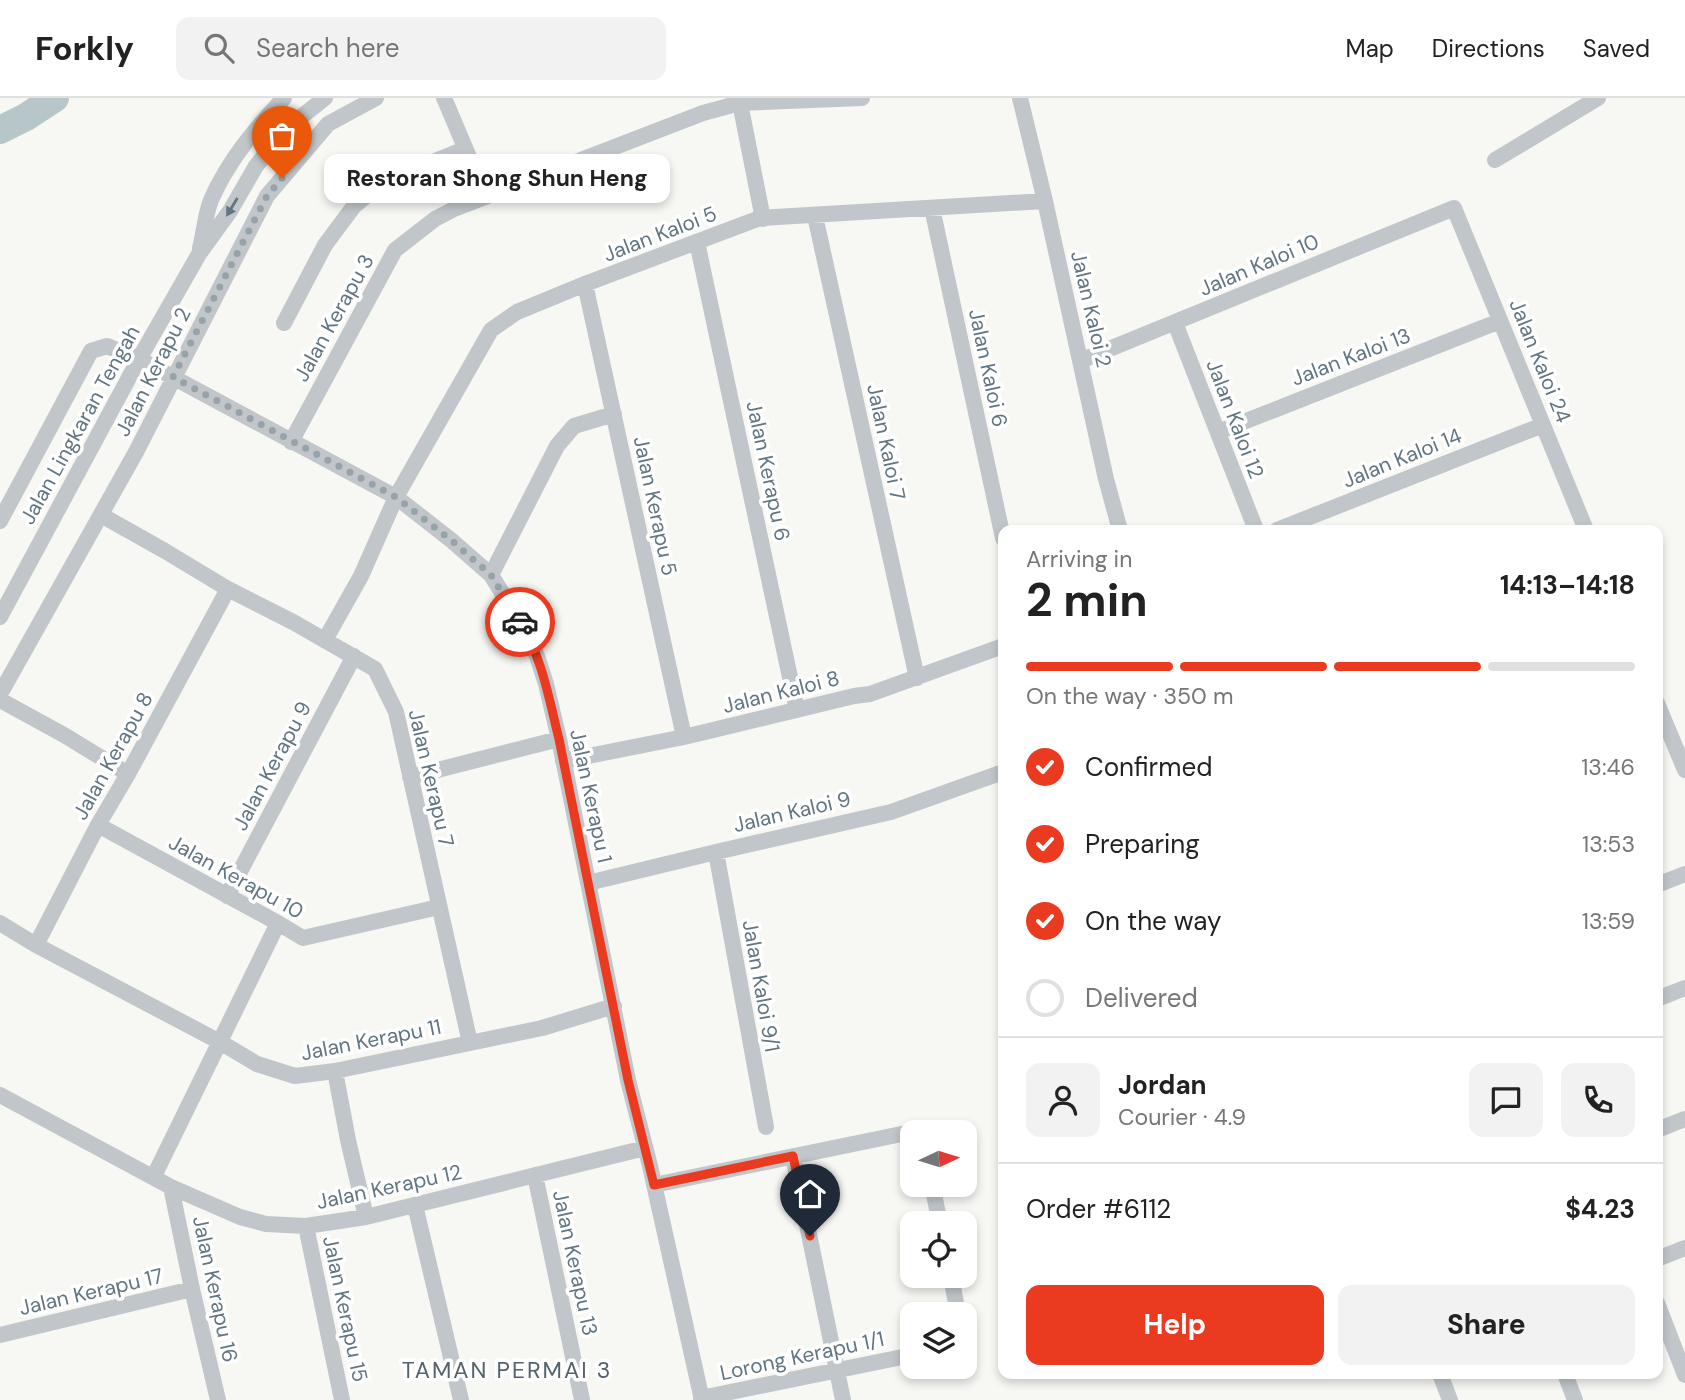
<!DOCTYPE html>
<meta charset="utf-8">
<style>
:root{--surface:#fff;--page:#f2f2f2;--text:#222;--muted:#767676;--line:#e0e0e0;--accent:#ea3b21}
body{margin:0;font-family:"DM Sans",sans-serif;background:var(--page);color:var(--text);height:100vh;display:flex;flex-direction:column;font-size:26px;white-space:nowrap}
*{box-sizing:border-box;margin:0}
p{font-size:23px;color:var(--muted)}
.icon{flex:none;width:38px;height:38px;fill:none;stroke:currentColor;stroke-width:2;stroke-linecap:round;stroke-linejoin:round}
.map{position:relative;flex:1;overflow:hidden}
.side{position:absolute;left:998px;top:427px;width:665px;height:854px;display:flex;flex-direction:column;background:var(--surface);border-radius:14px;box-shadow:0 4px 10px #0003}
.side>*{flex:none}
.needle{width:46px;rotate:86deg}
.tools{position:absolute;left:900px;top:1022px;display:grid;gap:14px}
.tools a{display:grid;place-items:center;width:77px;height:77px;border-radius:14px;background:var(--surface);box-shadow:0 4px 10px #0003;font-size:35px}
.pin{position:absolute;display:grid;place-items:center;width:60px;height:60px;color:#fff;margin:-72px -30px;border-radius:50% 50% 50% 0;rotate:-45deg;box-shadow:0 0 7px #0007}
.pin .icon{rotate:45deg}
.courier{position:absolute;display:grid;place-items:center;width:70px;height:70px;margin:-35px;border:5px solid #ea3b21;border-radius:50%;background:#fff;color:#222;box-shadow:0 2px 9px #0007}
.bubble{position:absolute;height:49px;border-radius:14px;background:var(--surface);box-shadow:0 4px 10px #0003;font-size:23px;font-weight:700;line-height:49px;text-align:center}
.overview em{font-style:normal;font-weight:700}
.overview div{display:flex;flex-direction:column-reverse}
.overview{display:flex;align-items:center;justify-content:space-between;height:119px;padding:0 28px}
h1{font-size:46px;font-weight:700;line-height:52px}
.bar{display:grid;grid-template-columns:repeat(4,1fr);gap:10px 7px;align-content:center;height:84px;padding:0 28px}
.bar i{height:9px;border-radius:5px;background:var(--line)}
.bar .current{background:var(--accent)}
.bar p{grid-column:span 4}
.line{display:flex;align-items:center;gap:18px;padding:0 28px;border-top:2px solid var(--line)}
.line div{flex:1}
.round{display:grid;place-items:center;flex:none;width:74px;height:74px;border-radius:14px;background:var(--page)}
ol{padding:0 28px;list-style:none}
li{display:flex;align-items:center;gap:21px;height:77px}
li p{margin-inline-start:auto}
li .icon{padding:7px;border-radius:50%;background:var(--accent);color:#fff;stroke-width:4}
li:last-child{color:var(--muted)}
li i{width:38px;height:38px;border:4px solid var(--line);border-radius:50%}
.action{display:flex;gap:14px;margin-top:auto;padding:14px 28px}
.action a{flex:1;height:80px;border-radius:14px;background:var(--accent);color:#fff;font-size:28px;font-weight:700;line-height:80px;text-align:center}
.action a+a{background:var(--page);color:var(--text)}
header{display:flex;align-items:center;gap:42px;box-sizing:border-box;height:98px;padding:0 35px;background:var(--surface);border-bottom:2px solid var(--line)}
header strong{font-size:33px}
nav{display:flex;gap:38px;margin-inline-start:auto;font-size:24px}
.search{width:490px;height:63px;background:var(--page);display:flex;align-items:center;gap:18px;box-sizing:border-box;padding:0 24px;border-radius:14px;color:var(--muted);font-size:26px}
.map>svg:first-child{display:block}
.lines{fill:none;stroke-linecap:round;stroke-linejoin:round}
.river{stroke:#b7c6c9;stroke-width:28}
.minor{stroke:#c0c6c9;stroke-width:16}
.oneway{fill:#617680}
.done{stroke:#96a3a9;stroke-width:7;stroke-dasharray:0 12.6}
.route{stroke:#ea3b21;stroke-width:9}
.labels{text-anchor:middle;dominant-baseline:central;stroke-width:7;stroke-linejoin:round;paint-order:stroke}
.street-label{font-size:21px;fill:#617680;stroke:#fff}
.neighbourhood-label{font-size:23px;letter-spacing:2px;fill:#53636b;stroke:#fff}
</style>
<header>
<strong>Forkly</strong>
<div class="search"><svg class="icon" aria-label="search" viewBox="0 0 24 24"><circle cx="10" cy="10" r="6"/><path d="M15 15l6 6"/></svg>Search here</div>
<nav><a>Map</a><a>Directions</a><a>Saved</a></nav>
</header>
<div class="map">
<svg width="1685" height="1302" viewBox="0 0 1685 1302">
<rect width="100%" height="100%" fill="#f7f7f4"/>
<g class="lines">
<path class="river" d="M0,32L26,19L55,0"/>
<path class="minor" d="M444,0L486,99
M739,0L763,121
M1020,0L1045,103L1106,381L1120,432
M1495,62L1598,0
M932,110L1003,440
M815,118L917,580
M697,144L797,612
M200,150C204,135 205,117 211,102C228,63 255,31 284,0
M585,186L684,639
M284,225L325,147L354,108L383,84L465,51
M1175,225L1256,432
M1080,263L1454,110L1586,432
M1218,334L1500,223
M291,344L395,152L435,121L454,111L703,15L740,5L862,0
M101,417L165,453L228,491L293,524L375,571L396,614L470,945
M0,423L91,253L107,248L139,261L396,399L451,442L491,477L525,532L537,558L546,586L559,641L628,982L650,1068L702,1302
M1277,432L1543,327
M491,477L557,348L574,328L614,316
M0,519L139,261L199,156L230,113L256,68L287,30L325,0
M325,542L361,478L396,399L491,232L517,214L585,186L760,120L1045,103
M0,596L136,354L267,98L328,26L376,0
M0,602L64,637L128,676
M1657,605L1685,672
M563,663L684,639L854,598L870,596L1003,548
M410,679L559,641
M98,727L278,825L303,840L439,809
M716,754L766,1029
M588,785L716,754L891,714L1003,674
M1657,787L1685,776
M227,798L354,558
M0,825L36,847L220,944L257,966L295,978L335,973L542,930L614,908
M36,847L98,727L128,676L228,491
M1657,901L1685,890
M335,973L348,1042L366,1119
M0,997L171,1089L240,1119L266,1126L306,1128L366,1119L645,1050
M1657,1032L1685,1021
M793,1058L843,1302
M535,1077L582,1302
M154,1078L278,825
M654,1087L921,1032V1034
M932,1087L940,1125
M171,1089L192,1191L218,1302
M415,1107L461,1302
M306,1128L342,1302
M1657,1161L1685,1150
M951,1178L958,1216
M1657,1205L1685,1277
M0,1237L192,1191
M964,1245V1246
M1440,1276L1450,1302
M1565,1276L1575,1302
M701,1300L912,1257"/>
</g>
<defs><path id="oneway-solid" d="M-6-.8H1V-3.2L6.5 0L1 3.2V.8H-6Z" transform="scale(1.75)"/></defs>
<use class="oneway" href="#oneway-solid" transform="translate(232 109) rotate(121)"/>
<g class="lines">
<path class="done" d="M282,80L267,98L173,279L396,399L451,442L491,477L520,524"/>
<path class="route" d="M520,524C542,559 549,601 559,641L628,982L654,1087L793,1058L810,1138"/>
</g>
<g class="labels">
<g class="street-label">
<text transform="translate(660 136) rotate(-21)">Jalan Kaloi 5</text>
<text transform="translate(1259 167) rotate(-23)">Jalan Kaloi 10</text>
<text transform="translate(1091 211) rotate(77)">Jalan Kaloi 2</text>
<text transform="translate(334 220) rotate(-61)">Jalan Kerapu 3</text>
<text transform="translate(1351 259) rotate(-21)">Jalan Kaloi 13</text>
<text transform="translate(1540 263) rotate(68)">Jalan Kaloi 24</text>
<text transform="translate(988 270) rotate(78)">Jalan Kaloi 6</text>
<text transform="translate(153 274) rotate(-63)">Jalan Kerapu 2</text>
<text transform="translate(1235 321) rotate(69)">Jalan Kaloi 12</text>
<text transform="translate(80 327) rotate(-61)">Jalan Lingkaran Tengah</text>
<text transform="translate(886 344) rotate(78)">Jalan Kaloi 7</text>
<text transform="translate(1402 360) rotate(-22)">Jalan Kaloi 14</text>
<text transform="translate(768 373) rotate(78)">Jalan Kerapu 6</text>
<text transform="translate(655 408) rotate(78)">Jalan Kerapu 5</text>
<text transform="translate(781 594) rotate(-14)">Jalan Kaloi 8</text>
<text transform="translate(113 658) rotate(-61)">Jalan Kerapu 8</text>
<text transform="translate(272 668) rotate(-62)">Jalan Kerapu 9</text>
<text transform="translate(431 680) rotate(77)">Jalan Kerapu 7</text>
<text transform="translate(591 698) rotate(78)">Jalan Kerapu 1</text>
<text transform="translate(792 714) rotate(-13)">Jalan Kaloi 9</text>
<text transform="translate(236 779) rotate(29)">Jalan Kerapu 10</text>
<text transform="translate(761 888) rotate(80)">Jalan Kaloi 9/1</text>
<text transform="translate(371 942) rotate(-11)">Jalan Kerapu 11</text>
<text transform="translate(389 1089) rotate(-12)">Jalan Kerapu 12</text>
<text transform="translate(575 1165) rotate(78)">Jalan Kerapu 13</text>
<text transform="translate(215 1191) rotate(78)">Jalan Kerapu 16</text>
<text transform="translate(91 1194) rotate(-13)">Jalan Kerapu 17</text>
<text transform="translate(345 1211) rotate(78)">Jalan Kerapu 15</text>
<text transform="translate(802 1258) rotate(-12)">Lorong Kerapu 1/1</text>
</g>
<g class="neighbourhood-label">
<text x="507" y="1272">TAMAN PERMAI 3</text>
</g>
</g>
</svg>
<div class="tools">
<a><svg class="needle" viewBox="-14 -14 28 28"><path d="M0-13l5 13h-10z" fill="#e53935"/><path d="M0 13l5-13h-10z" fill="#767676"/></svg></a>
<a><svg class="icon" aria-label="locate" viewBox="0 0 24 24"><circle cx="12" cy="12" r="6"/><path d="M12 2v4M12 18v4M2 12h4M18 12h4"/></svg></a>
<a><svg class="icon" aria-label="layers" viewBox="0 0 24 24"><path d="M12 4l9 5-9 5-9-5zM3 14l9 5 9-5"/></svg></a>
</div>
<div class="pin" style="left:282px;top:80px;background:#ea580c"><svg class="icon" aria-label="bag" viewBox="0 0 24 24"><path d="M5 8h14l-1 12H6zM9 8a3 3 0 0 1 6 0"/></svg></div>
<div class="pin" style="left:810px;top:1138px;background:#1f2937"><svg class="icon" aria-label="home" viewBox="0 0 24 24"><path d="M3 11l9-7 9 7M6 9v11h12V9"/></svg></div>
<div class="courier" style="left:520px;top:524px"><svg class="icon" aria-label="car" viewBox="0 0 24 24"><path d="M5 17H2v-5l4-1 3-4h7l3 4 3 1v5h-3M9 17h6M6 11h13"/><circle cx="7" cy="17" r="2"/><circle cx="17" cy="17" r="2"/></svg></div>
<div class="bubble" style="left:324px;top:56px;width:346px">Restoran Shong Shun Heng</div>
<section class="side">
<div class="overview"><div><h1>2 min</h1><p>Arriving in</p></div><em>14:13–14:18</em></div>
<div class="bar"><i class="current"></i><i class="current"></i><i class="current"></i><i></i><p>On the way · 350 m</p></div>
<ol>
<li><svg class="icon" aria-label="check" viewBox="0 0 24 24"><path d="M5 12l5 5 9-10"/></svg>Confirmed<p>13:46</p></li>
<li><svg class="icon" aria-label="check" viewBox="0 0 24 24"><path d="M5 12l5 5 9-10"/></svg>Preparing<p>13:53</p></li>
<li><svg class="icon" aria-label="check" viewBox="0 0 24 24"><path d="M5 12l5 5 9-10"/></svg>On the way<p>13:59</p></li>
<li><i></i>Delivered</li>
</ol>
<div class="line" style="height:126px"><a class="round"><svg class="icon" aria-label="person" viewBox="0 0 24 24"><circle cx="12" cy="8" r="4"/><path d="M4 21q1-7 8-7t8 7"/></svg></a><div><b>Jordan</b><p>Courier · 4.9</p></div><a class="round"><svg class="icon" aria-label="chat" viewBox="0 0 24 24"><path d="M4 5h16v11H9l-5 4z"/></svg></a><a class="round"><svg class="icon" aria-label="phone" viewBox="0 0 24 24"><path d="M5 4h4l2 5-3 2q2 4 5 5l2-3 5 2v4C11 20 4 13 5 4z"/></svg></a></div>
<div class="line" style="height:91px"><div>Order #6112</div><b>$4.23</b></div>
<div class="action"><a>Help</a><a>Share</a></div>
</section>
</div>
